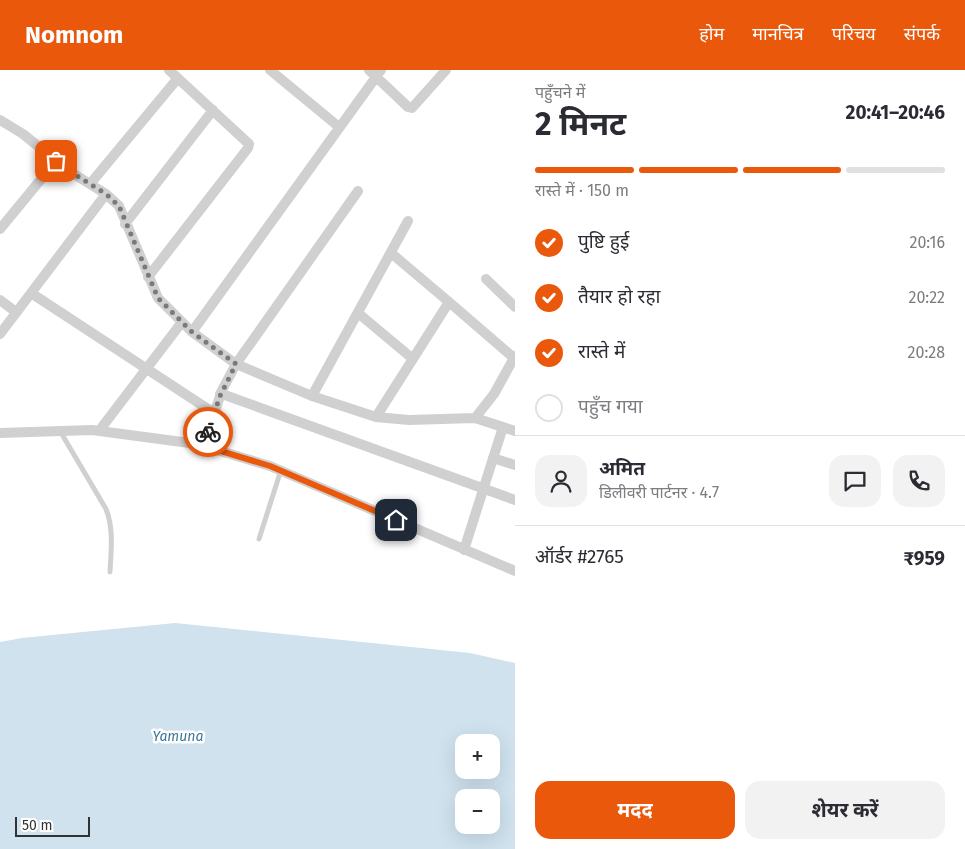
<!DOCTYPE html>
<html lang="hi">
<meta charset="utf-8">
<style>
:root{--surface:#fff;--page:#f2f2f3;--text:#2b2b33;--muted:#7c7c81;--line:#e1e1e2;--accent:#ea580c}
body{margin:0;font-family:"Fira Sans","Noto Sans Devanagari",sans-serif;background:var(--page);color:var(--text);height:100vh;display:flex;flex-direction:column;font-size:19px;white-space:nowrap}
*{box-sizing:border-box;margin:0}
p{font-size:16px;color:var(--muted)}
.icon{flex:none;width:28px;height:28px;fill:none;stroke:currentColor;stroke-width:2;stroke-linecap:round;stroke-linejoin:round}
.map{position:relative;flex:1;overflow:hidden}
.side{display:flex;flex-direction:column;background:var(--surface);width:450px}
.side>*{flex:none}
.controls{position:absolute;left:455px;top:664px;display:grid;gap:10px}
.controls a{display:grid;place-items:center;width:45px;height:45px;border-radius:10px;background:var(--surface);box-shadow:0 5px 20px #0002;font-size:25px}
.scale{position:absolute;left:15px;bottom:12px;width:75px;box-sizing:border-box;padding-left:5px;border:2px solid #333;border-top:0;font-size:14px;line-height:18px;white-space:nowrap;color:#333;-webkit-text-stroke:4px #fff;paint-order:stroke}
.pin{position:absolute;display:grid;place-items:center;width:42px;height:42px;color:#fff;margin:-21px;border-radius:10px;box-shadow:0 2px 8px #0006}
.courier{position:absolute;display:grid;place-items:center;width:50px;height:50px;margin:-25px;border:4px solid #ea580c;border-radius:50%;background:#fff;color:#222;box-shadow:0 1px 6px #0007}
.headline em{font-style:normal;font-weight:700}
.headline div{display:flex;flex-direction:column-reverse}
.headline{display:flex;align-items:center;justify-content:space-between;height:85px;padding:0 20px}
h1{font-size:32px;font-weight:700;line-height:38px}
.bar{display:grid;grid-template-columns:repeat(4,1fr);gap:8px 5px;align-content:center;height:60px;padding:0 20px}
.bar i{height:6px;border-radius:4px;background:var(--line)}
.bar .active{background:var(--accent)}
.bar p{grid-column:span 4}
.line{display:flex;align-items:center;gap:12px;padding:0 20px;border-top:1px solid var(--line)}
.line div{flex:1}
.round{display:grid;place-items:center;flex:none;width:52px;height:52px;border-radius:15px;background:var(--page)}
ol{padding:0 20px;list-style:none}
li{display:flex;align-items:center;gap:15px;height:55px}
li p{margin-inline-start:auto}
li .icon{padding:5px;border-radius:50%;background:var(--accent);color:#fff;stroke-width:4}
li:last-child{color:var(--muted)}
li i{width:28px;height:28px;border:2px solid var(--line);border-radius:50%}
.cta{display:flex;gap:10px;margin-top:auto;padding:10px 20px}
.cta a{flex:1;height:58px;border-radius:15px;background:var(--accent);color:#fff;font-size:20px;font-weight:700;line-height:58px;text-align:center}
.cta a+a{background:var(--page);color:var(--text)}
header{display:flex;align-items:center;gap:30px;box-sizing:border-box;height:70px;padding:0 25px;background:var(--accent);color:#fff}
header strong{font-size:24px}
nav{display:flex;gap:28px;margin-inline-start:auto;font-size:18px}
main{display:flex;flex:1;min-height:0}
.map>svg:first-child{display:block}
.water{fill:#cfe2ee;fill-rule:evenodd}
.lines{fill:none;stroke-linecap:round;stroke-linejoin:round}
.lane{stroke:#d0d0d0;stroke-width:5}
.street{stroke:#d0d0d0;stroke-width:10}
.done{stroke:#7a7a7a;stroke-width:5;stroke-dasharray:0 9}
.route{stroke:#ea580c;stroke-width:6}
.labels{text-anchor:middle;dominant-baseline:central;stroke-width:5;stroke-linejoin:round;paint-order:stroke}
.water-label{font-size:14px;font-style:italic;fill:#3f7597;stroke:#fff}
</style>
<header>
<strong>Nomnom</strong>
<nav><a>होम</a><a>मानचित्र</a><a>परिचय</a><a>संपर्क</a></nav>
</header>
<main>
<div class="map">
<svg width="515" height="779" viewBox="0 0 515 779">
<rect width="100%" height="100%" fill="#fff"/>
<path class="water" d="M175,553L470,583L515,593V779H0V572L22,568ZM464,672H491V700H464ZM464,728H491V755H464Z"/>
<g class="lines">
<path class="lane" d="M60,361L106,439C114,459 111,481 110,502
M259,469L281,400"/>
<path class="street" d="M270,0L339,57
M369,0L408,37L412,38L446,0
M0,50L23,64L69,101L106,124L119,136L158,228L192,262L236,294L312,326L376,347L409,350L475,348L515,361
M90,114L178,8
M125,154L213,40
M0,159L56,91
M148,207L248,78L249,74L169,0
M486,209L515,237
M31,223L214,343
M0,230L16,242
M449,232L514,288
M358,243L413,289
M192,262L381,0
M0,264L106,124
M220,324L236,294L358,121
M312,326L408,151
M376,347L449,232L391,183
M475,348L494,324L515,286
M99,361L182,252
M0,363L92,360L197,374L270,396L515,501
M204,376L220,326L222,324L515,430
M493,388L515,395
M464,480L503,357"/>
</g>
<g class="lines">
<path class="done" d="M56,91L69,101L106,124L119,136L158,228L192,262L236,294L220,326L208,362"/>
<path class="route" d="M208,362L204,376L270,396L396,450"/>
</g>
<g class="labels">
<g class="water-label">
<text x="178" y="666">Yamuna</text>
</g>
</g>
</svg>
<div class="controls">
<a>+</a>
<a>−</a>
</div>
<div class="scale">50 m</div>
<div class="pin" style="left:56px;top:91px;background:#ea580c"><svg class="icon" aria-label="bag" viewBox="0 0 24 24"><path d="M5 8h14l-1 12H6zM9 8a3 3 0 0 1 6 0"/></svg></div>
<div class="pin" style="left:396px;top:450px;background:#1f2937"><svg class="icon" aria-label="home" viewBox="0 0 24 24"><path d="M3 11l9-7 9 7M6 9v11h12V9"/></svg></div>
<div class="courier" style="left:208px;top:362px"><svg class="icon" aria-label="bike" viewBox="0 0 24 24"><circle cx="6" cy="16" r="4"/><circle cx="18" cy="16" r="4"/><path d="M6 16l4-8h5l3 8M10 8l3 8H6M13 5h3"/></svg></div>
</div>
<section class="side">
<div class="headline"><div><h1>2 मिनट</h1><p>पहुँचने में</p></div><em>20:41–20:46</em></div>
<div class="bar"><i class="active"></i><i class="active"></i><i class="active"></i><i></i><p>रास्ते में · 150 m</p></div>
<ol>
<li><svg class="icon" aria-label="check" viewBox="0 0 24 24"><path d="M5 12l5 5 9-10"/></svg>पुष्टि हुई<p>20:16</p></li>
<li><svg class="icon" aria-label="check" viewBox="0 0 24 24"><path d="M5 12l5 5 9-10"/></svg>तैयार हो रहा<p>20:22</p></li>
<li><svg class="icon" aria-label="check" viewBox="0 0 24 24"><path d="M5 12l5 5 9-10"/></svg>रास्ते में<p>20:28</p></li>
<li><i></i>पहुँच गया</li>
</ol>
<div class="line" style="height:90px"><a class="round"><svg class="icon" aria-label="person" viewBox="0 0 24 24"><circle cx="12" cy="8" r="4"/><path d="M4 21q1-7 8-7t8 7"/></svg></a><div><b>अमित</b><p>डिलीवरी पार्टनर · 4.7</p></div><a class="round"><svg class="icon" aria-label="chat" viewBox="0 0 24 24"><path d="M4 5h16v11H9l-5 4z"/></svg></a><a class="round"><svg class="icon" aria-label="phone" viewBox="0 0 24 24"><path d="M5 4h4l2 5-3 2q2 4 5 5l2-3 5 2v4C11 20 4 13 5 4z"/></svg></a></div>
<div class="line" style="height:65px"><div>ऑर्डर #2765</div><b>₹959</b></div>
<div class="cta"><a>मदद</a><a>शेयर करें</a></div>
</section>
</main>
